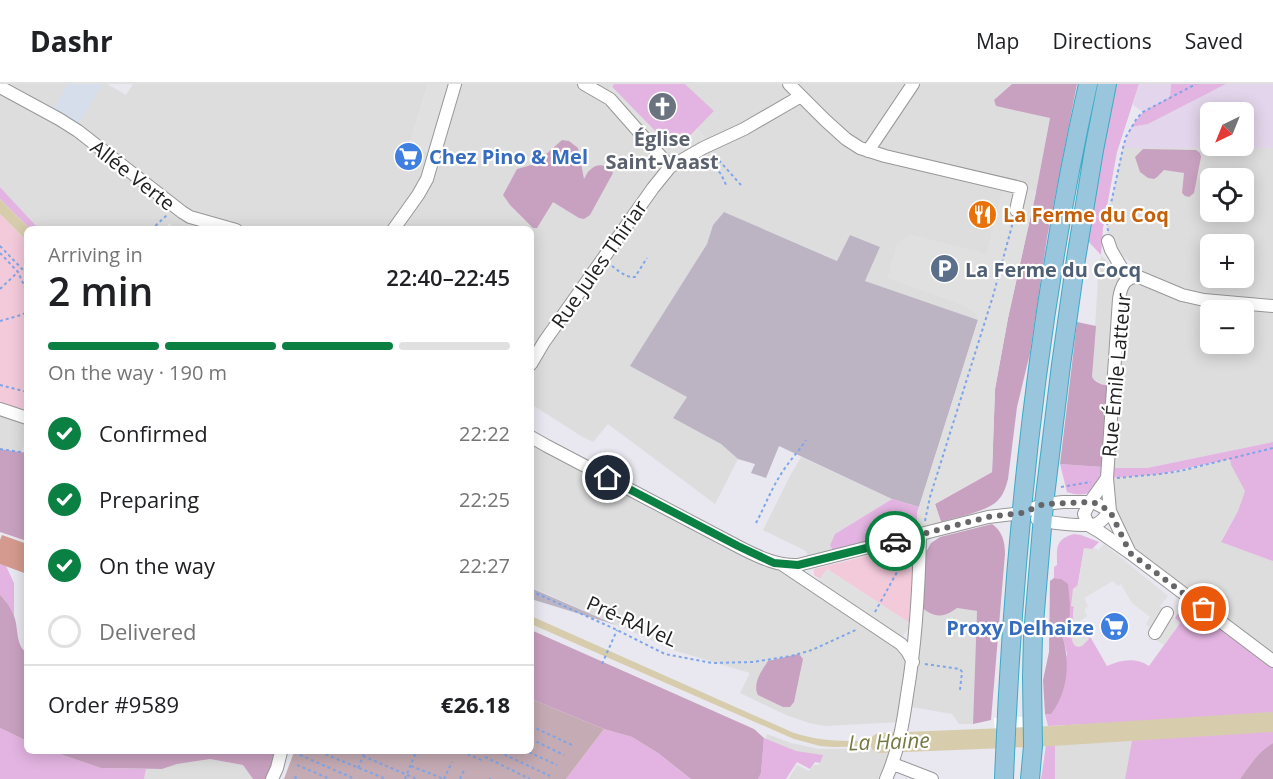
<!DOCTYPE html>
<meta charset="utf-8">
<style>
:root{--surface:#fff;--page:#f2f2f2;--text:#202124;--muted:#757577;--line:#e0e0e0;--accent:#0b8043}
body{margin:0;font-family:"Open Sans",sans-serif;background:var(--page);color:var(--text);height:100vh;display:flex;flex-direction:column;font-size:22px;white-space:nowrap}
*{box-sizing:border-box;margin:0}
p{font-size:20px;color:var(--muted)}
.icon{flex:none;width:33px;height:33px;fill:none;stroke:currentColor;stroke-width:2;stroke-linecap:round;stroke-linejoin:round}
.map{position:relative;flex:1;overflow:hidden}
.drawer{position:absolute;left:24px;top:142px;width:510px;height:528px;display:flex;flex-direction:column;background:var(--surface);border-radius:9px;box-shadow:0 3px 15px #0003}
.drawer>*{flex:none}
.needle{width:39px;rotate:223deg}
.buttons{position:absolute;left:1200px;top:18px;display:grid;gap:12px}
.buttons a{display:grid;place-items:center;width:54px;height:54px;border-radius:9px;background:var(--surface);box-shadow:0 3px 15px #0003;font-size:30px}
.pin{position:absolute;display:grid;place-items:center;width:51px;height:51px;color:#fff;margin:-26px;border:3px solid #fff;border-radius:50%;box-shadow:0 2px 6px #0007}
.courier{position:absolute;display:grid;place-items:center;width:60px;height:60px;margin:-30px;border:4px solid #0b8043;border-radius:50%;background:#fff;color:#222;box-shadow:0 2px 8px #0007}
.summary em{font-style:normal;font-weight:600}
.summary div{display:flex;flex-direction:column-reverse}
.summary{display:flex;align-items:center;justify-content:space-between;height:102px;padding:0 24px}
h1{font-size:39px;font-weight:600;line-height:45px}
.bar{display:grid;grid-template-columns:repeat(4,1fr);gap:9px 6px;align-content:center;height:72px;padding:0 24px}
.bar i{height:8px;border-radius:4px;background:var(--line)}
.bar .active{background:var(--accent)}
.bar p{grid-column:span 4}
.line{display:flex;align-items:center;gap:15px;padding:0 24px;border-top:2px solid var(--line)}
.line div{flex:1}
ol{padding:0 24px;list-style:none}
li{display:flex;align-items:center;gap:18px;height:66px}
li p{margin-inline-start:auto}
li .icon{padding:6px;border-radius:50%;background:var(--accent);color:#fff;stroke-width:4}
li:last-child{color:var(--muted)}
li i{width:33px;height:33px;border:3px solid var(--line);border-radius:50%}
header{display:flex;align-items:center;gap:36px;box-sizing:border-box;height:84px;padding:0 30px;background:var(--surface);border-bottom:2px solid var(--line)}
header strong{font-size:28px}
nav{display:flex;gap:33px;margin-inline-start:auto;font-size:21px}
.map>svg:first-child{display:block}
.residential{fill:#ddddde;fill-rule:evenodd}
.commercial{fill:#d5deea}
.construction{fill:#bcb4c3}
.farmland{fill:#e3d5eb;fill-rule:evenodd}
.grass{fill:#e3b4e1}
.forest{fill:#c9a1c0}
.cemetery{fill:#c5abb3}
.park{fill:#f3cada}
.pitch{fill:#d49a8f}
.parking{fill:#e0e0e0}
.water{fill:#d7cdad}
.pier{fill:#fff}
.lines{fill:none;stroke-linecap:round;stroke-linejoin:round}
.river{stroke:#d7cdad;stroke-width:20}
.minor-casing{stroke:#979797;stroke-width:14}
.highway-casing{stroke:#3cabc6;stroke-width:20}
.path{stroke:#7ea5e9;stroke-width:2;stroke-dasharray:3 3;stroke-linecap:butt}
.minor{stroke:#fff;stroke-width:12}
.highway{stroke:#99c5dd;stroke-width:18}
.done{stroke:#666668;stroke-width:6;stroke-dasharray:0 10.8}
.route{stroke:#0b8043;stroke-width:8}
.labels{text-anchor:middle;dominant-baseline:central;stroke-width:4.5;stroke-linejoin:round;paint-order:stroke}
.worship-label{font-size:20px;font-weight:bold;fill:#5b616d;stroke:#fff}
.shop-label{font-size:20px;font-weight:bold;fill:#366cbe;stroke:#fff;text-anchor:start}
.street-label{font-size:20px;fill:#202020;stroke:#fff}
.food-label{font-size:20px;font-weight:bold;fill:#c56008;stroke:#fff;text-anchor:start}
.service-label{font-size:20px;font-weight:bold;fill:#4e5e75;stroke:#fff;text-anchor:start}
.water-label{font-size:21px;font-style:italic;fill:#767842;stroke:#fff}
</style>
<header>
<strong>Dashr</strong>
<nav><a>Map</a><a>Directions</a><a>Saved</a></nav>
</header>
<div class="map">
<svg width="1273" height="695" viewBox="0 0 1273 695">
<rect width="100%" height="100%" fill="#e9e7ef"/>
<path class="residential" d="M0,0H68L51,30L75,46L103,0H107L126,11L133,0H428L410,58L434,70L455,0H614L605,11L670,83L712,59L697,45L714,27L685,0H1012L994,16L996,22L1050,33L1036,108L1022,104L977,231L978,236L865,197L880,163L850,151L838,177L724,128L713,141L707,160L631,282L687,313L673,334L721,360L738,375L715,420L608,340L593,358L581,352L531,320V146H176L169,139L166,145H39L0,103Z
M1123,64H1273V358L1147,384H1117L1108,382L1113,302L1101,300L1095,297L1092,293L1098,195L1101,171L1126,197L1154,194L1125,174L1115,161L1108,157L1107,138ZM1210,94H1244V128H1210ZM1210,160H1244V194H1210ZM1210,226H1244V260H1210Z
M0,325L27,334V352L22,368L0,365Z
M531,353L766,477L897,558L909,576L899,638L825,642L809,639L786,631L740,609L750,589L673,566L531,503Z
M801,373L892,415L835,450L830,461L832,465L836,469L810,478L806,467L763,446L791,390Z
M1230,375L1231,381L1245,407L1238,427L1221,457L1273,477V577L1204,525L1132,462L1118,431L1111,394L1161,390L1180,387Z
M918,520L948,530L956,524L977,527L973,640H959L952,630L906,622Z
M767,650L791,659L819,665L893,664L883,695H788L797,681L809,687L814,681H819L821,674L812,673L765,657Z
M1133,651L1125,695H1055V655Z
M210,675L243,681L253,695H144L146,685H162L177,680Z"/>
<path class="commercial" d="M68,0H103L75,46L51,30Z"/>
<path class="construction" d="M724,128L837,177L850,151L880,163L865,197L978,236L919,423L892,415L779,362L766,394L751,389L755,380L738,375L721,360L673,334L687,313L630,282L707,160L713,141Z
M531,504L616,541L531,515Z"/>
<path class="farmland" d="M1139,0H1171L1170,13L1143,28L1133,21Z
M1226,0H1273V64H1123L1131,43L1148,40ZM1210,28H1244V62H1210Z"/>
<path class="grass" d="M614,0H685L714,27L679,63L671,64L612,3Z
M1116,0H1139L1117,68L1103,144L1101,171L1088,157L1110,29Z
M1171,0H1226L1148,40L1131,43L1143,28L1170,13Z
M0,103L39,145H30L0,115Z
M1273,358V477L1221,458L1238,427L1245,407L1231,381L1230,375L1161,390L1111,394L1108,382L1117,384H1147Z
M1060,380L1102,383C1099,404 1090,416 1067,408Z
M892,415L919,423L917,429V444L842,471C836,469 832,467 830,461L835,450Z
M1074,450L1081,451L1099,458L1092,465H1084L1074,522L1071,553L1081,537L1107,582C1121,576 1135,573 1149,582L1180,539L1175,534L1178,529L1184,532L1189,526L1198,532L1204,525L1273,577V631L1048,642L1045,630H1051L1067,570L1063,554L1069,553L1061,495L1054,494V483L1057,481C1057,464 1055,455 1074,450Z
M0,480L6,482L14,499V532L5,516L0,511Z
M1273,643V659C1259,667 1249,682 1240,695H1125L1133,651Z
M0,644L27,657V668H54L101,684L146,685L144,695H0Z
M604,645L632,653L658,669L691,695H566Z
M764,654L796,667L823,671L820,679L815,678L810,685L797,678L786,695H758L761,689Z
M1055,655V695H1041L1046,661Z"/>
<path class="forest" d="M1012,0H1077L1047,154L1030,269L1017,323L1008,395C1006,403 1003,413 995,419C981,429 957,433 941,438L935,420L992,388L995,305L1008,234L1036,108L1050,34L996,22L994,16Z
M562,56L569,57L578,64L584,95C586,92 587,88 590,86C598,78 608,81 613,89L590,131L584,135L579,134L553,118L537,144H533L510,121L503,111L517,85L535,80Z
M1143,65L1196,66L1200,69L1201,73L1194,109L1189,113L1185,112L1182,109L1184,89L1164,86L1157,93L1154,95L1148,94L1140,88L1135,73Z
M1077,238L1096,242L1092,293C1097,301 1105,301 1113,302L1102,383L1060,380Z
M0,365L27,369V457L0,448Z
M992,440C1002,447 1005,457 1005,470L991,636L973,640L977,527L957,524C941,536 932,533 918,520L926,468L931,459L940,453Z
M1054,494L1061,495L1068,500L1070,521L1069,553L1063,554C1070,580 1068,608 1051,630H1045L1043,596L1049,568L1050,497Z
M0,511C6,516 11,525 14,532C19,545 15,561 27,569V657L0,644Z
M531,546L754,645L764,654L761,689L758,695H691L658,669L632,653L604,645L531,615Z
M799,570L803,575L794,618L790,623H783L758,611C752,600 762,586 768,577Z
M1273,659V695H1240C1249,682 1259,667 1273,659Z
M54,668H281L272,695H253L243,681L210,675L177,680L162,685L101,684Z"/>
<path class="cemetery" d="M531,615L604,645L566,695H284L294,668H531Z"/>
<path class="park" d="M0,130L27,157V334L0,325Z
M903,463L911,467L914,472L911,540L827,485L820,495L814,491V485Z"/>
<path class="pitch" d="M2,451L27,460V490L0,480V456Z"/>
<path class="parking" d="M428,0H455L435,70L410,58Z
M612,3L672,64L679,63L697,45L712,59L670,83L605,11Z
M1004,99L1036,108L1008,234L995,305L992,388L935,420L941,438L917,444V429L978,236L976,230L963,221L887,194L897,160L910,150L986,170Z
M1104,460L1168,512L1160,522L1180,538L1164,561L1157,557L1153,546L1146,540L1150,533L1132,519L1121,500L1118,502L1113,497L1084,514L1088,522L1085,525V528L1087,532L1079,538L1089,555L1082,562L1079,563L1075,562L1073,559L1071,553L1074,523L1071,522L1073,505L1078,501L1084,464L1092,465L1095,464L1098,466Z
M827,485L911,540L902,554L818,498Z"/>
<path class="water" d="M0,115L30,145L27,146V157L0,130Z
M531,532L794,649C829,660 856,657 892,655L891,662L833,663L820,662L794,655L531,540Z"/>
<path class="pier" d="M1041,632L1042,663L1033,662L996,665L994,634Z"/>
<g class="lines">
<path class="river" d="M880,659L1052,652L1273,638"/>
<defs>
<path id="minor" d="M584,0L610,15L670,83
M789,0L825,36L846,55L860,64L885,72L1021,104L1016,126
M0,3L59,35L78,47L182,128L190,133L236,146
M868,67L913,0
M393,146L418,111L427,95L455,0
M1108,157L1111,166L1128,195
M531,280L544,258L653,104L670,83L703,64L744,45L801,12
M0,325L27,334
M531,353L547,362L743,465C761,474 778,482 798,481L988,433L1022,429L1044,420L1063,418H1093L1110,427L1130,469
M1037,435C1048,439 1084,443 1096,440C1102,438 1106,432 1110,427L1107,394L1119,215C1121,202 1125,192 1139,193L1182,211L1204,216L1273,222
M1088,441L1100,448L1130,469L1273,577
M1088,441L1084,430L1090,418L1107,394
M783,481L901,560L907,567L913,578
M1155,549L1167,529
M893,680L932,695
M272,695L277,684L281,668
M886,695C898,668 903,640 907,611C916,558 919,505 920,451"/>
<path id="highway" d="M1004,695C1013,462 1037,228 1088,0
M1030,695L1033,662L1032,594L1033,551L1044,420L1061,281L1076,175L1094,66L1107,0"/>
</defs>
<use href="#minor" class="minor-casing"/>
<use href="#highway" class="highway-casing"/>
<path class="path" d="M715,72L741,101
M707,74L721,90L727,103
M151,146L167,131
M1108,147L1107,138L1123,64L1126,53L1137,34L1143,28L1196,0
M0,162L24,187L27,193
M0,169L18,188L27,208
M612,182C619,187 626,194 635,193L647,174
M0,205L18,188
M0,237L21,231L27,228
M0,301L27,308
M0,365L27,369
M1117,394L1160,390L1180,387L1273,364
M1061,403L1091,398
M925,437L930,413L993,212L1013,138
M756,439C765,422 772,403 783,387C790,376 799,367 806,356
M531,507L617,546L665,570L712,579L753,578L791,572L812,566L858,545
M875,528L907,470
M602,580L617,546
M925,580L960,585L962,588L960,606
M531,642L572,661
M531,655L564,671
M320,668L386,695
M462,668L484,677
M499,668L550,692
M529,668L557,681
M300,671L355,695
M363,672L417,695
M485,673L530,695
M297,681L330,695
M411,682L444,695
M358,684L365,668
M294,693L299,695
M405,695L416,668
M444,695L452,678
M460,695L465,684
M490,695V694"/>
<use href="#minor" class="minor"/>
<use href="#highway" class="highway"/>
</g>
<g class="lines">
<path class="done" d="M895,457L988,433L1022,429L1044,420L1093,418L1110,427L1130,469L1204,525"/>
<path class="route" d="M608,394L738,462L774,479L798,481L895,457"/>
</g>
<defs>
<symbol id="church-disc" viewBox="-11 -11 22 22"><circle r="9.5" fill="#6b7280" stroke="#fff"/><path d="M-1.2-6h2.4v3.5h3.3v2.4h-3.3V6h-2.4V-.1h-3.3v-2.4h3.3Z" fill="#fff"/></symbol>
<symbol id="supermarket-disc" viewBox="-11 -11 22 22"><circle r="9.5" fill="#3f7fe0" stroke="#fff"/><path d="M-6-5.5h2.5l.6 2H6L4.5 2H-2.5L-4.4-4H-6ZM-1.5 3.2a1.3 1.3 0 1 0 .1 0ZM3 3.2a1.3 1.3 0 1 0 .1 0Z" fill="#fff"/></symbol>
<symbol id="restaurant-disc" viewBox="-11 -11 22 22"><circle r="9.5" fill="#e8710a" stroke="#fff"/><path d="M-5-6h1v4h1v-4h1v4h1v-4h1v5L-1.5 .5V6h-2V.5L-5-1ZM5-6V6H3V1.5H1.5Q1.5-4 5-6Z" fill="#fff"/></symbol>
<symbol id="parking-disc" viewBox="-11 -11 22 22"><circle r="9.5" fill="#5c6f8a" stroke="#fff"/><path d="M-3.5-5.5H1a3.5 3.5 0 0 1 0 7H-1V5.5H-3.5ZM-1-3.4V-.6H.8a1.4 1.4 0 0 0 0-2.8Z" fill="#fff"/></symbol>
</defs>
<g fill-rule="evenodd">
<use href="#church-disc" x="646" y="6" width="33" height="33"/>
<use href="#supermarket-disc" x="392" y="56" width="33" height="33"/>
<use href="#restaurant-disc" x="966" y="114" width="33" height="33"/>
<use href="#parking-disc" x="928" y="168" width="33" height="33"/>
<use href="#supermarket-disc" x="1098" y="526" width="33" height="33"/>
</g>
<g class="labels">
<g class="worship-label">
<text x="662" y="54">Église<tspan x="662" dy="23">Saint-Vaast</tspan></text>
</g>
<g class="shop-label">
<text x="429" y="72">Chez Pino &amp; Mel</text>
<text x="1094" y="543" text-anchor="end">Proxy Delhaize</text>
</g>
<g class="street-label">
<text transform="translate(133 91) rotate(38)">Allée Verte</text>
<text transform="translate(599 180) rotate(-55)">Rue Jules Thiriar</text>
<text transform="translate(1116 291) rotate(-85)">Rue Émile Latteur</text>
<text transform="translate(632 537) rotate(24)">Pré-RAVeL</text>
</g>
<g class="food-label">
<text x="1003" y="130">La Ferme du Coq</text>
</g>
<g class="service-label">
<text x="965" y="185">La Ferme du Cocq</text>
</g>
<g class="water-label">
<text transform="translate(889 657) rotate(-2)">La Haine</text>
</g>
</g>
</svg>
<div class="buttons">
<a><svg class="needle" viewBox="-14 -14 28 28"><path d="M0-13l5 13h-10z" fill="#e53935"/><path d="M0 13l5-13h-10z" fill="#757577"/></svg></a>
<a><svg class="icon" aria-label="locate" viewBox="0 0 24 24"><circle cx="12" cy="12" r="6"/><path d="M12 2v4M12 18v4M2 12h4M18 12h4"/></svg></a>
<a>+</a>
<a>−</a>
</div>
<div class="pin" style="left:1204px;top:525px;background:#ea580c"><svg class="icon" aria-label="bag" viewBox="0 0 24 24"><path d="M5 8h14l-1 12H6zM9 8a3 3 0 0 1 6 0"/></svg></div>
<div class="pin" style="left:608px;top:394px;background:#1f2937"><svg class="icon" aria-label="home" viewBox="0 0 24 24"><path d="M3 11l9-7 9 7M6 9v11h12V9"/></svg></div>
<div class="courier" style="left:895px;top:457px"><svg class="icon" aria-label="car" viewBox="0 0 24 24"><path d="M5 17H2v-5l4-1 3-4h7l3 4 3 1v5h-3M9 17h6M6 11h13"/><circle cx="7" cy="17" r="2"/><circle cx="17" cy="17" r="2"/></svg></div>
<section class="drawer">
<div class="summary"><div><h1>2 min</h1><p>Arriving in</p></div><em>22:40–22:45</em></div>
<div class="bar"><i class="active"></i><i class="active"></i><i class="active"></i><i></i><p>On the way · 190 m</p></div>
<ol>
<li><svg class="icon" aria-label="check" viewBox="0 0 24 24"><path d="M5 12l5 5 9-10"/></svg>Confirmed<p>22:22</p></li>
<li><svg class="icon" aria-label="check" viewBox="0 0 24 24"><path d="M5 12l5 5 9-10"/></svg>Preparing<p>22:25</p></li>
<li><svg class="icon" aria-label="check" viewBox="0 0 24 24"><path d="M5 12l5 5 9-10"/></svg>On the way<p>22:27</p></li>
<li><i></i>Delivered</li>
</ol>
<div class="line" style="height:78px"><div>Order #9589</div><b>€26.18</b></div>
</section>
</div>
